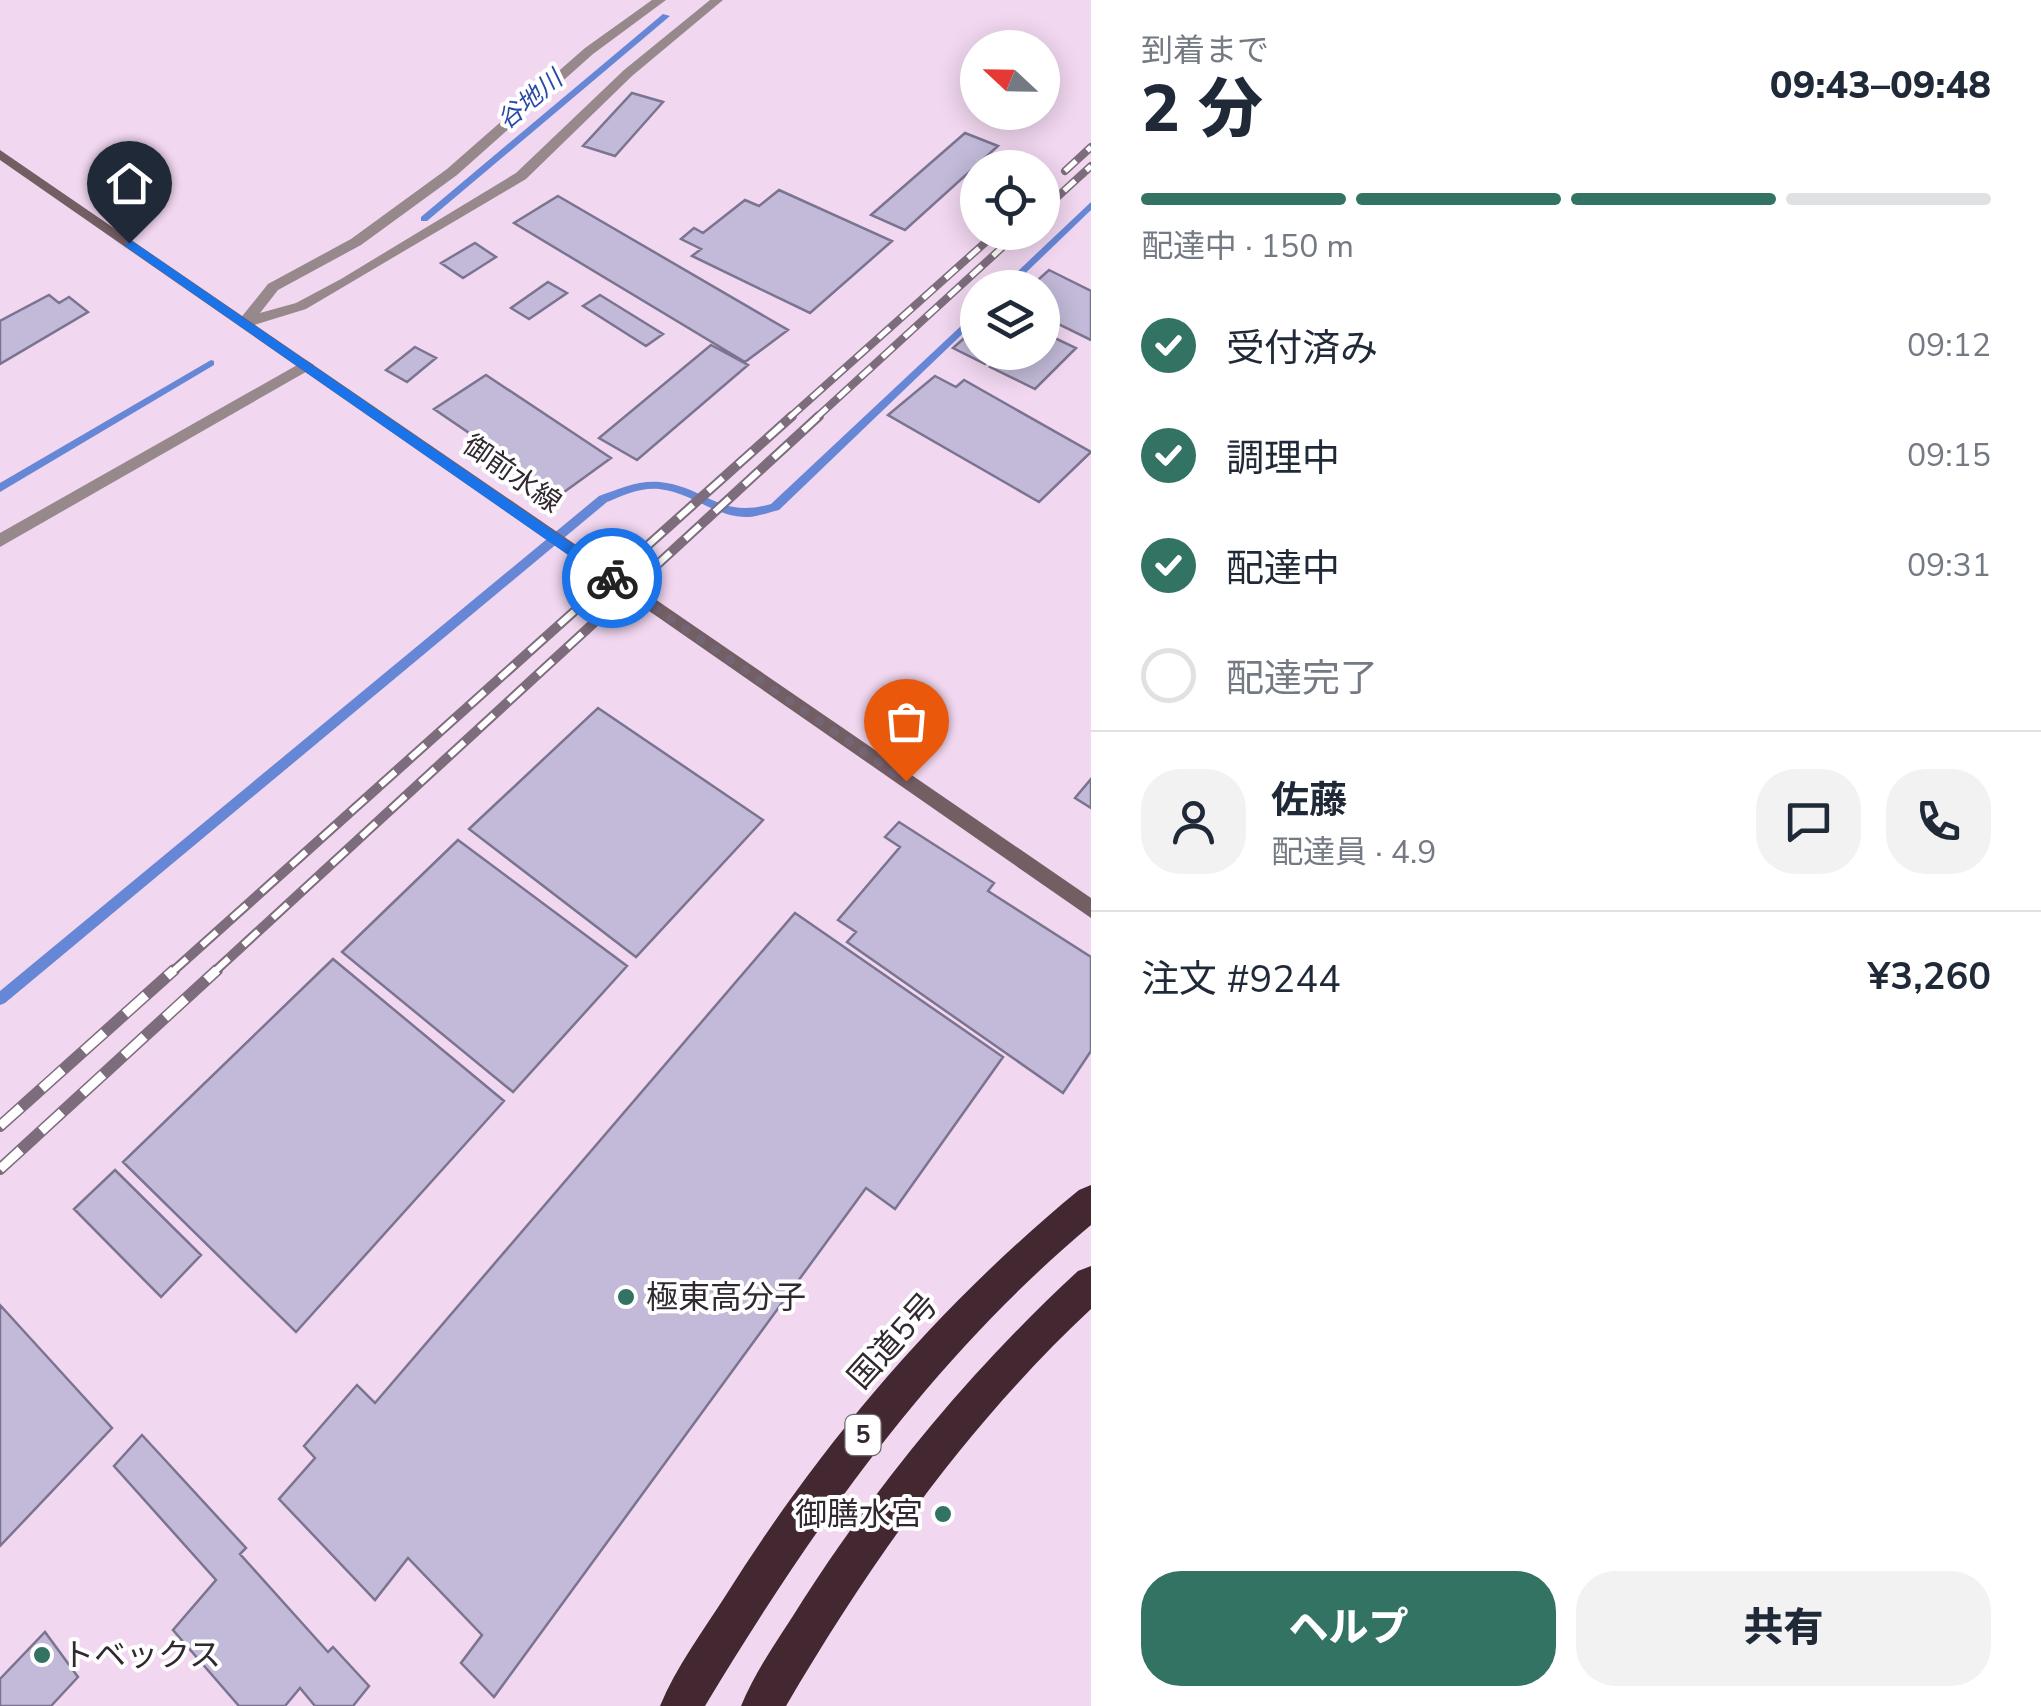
<!DOCTYPE html>
<html lang="ja">
<meta charset="utf-8">
<style>
:root{--surface:#fff;--page:#f2f2f3;--text:#1f2937;--muted:#747a83;--line:#e0e1e3;--accent:#327364}
body{margin:0;font-family:"Nunito Sans","Noto Sans JP",sans-serif;background:var(--page);color:var(--text);height:100vh;display:flex;flex-direction:column;font-size:38px;white-space:nowrap}
*{box-sizing:border-box;margin:0}
p{font-size:32px;color:var(--muted)}
.icon{flex:none;width:55px;height:55px;fill:none;stroke:currentColor;stroke-width:2;stroke-linecap:round;stroke-linejoin:round}
.map{position:relative;flex:1;overflow:hidden}
.sheet{display:flex;flex-direction:column;background:var(--surface);width:950px}
.sheet>*{flex:none}
.needle{width:65px;rotate:292deg}
.tools{position:absolute;left:960px;top:30px;display:grid;gap:20px}
.tools a{display:grid;place-items:center;width:100px;height:100px;border-radius:50%;background:var(--surface);box-shadow:0 5px 25px #0003;font-size:50px}
.pin{position:absolute;display:grid;place-items:center;width:85px;height:85px;color:#fff;margin:-102px -42px;border-radius:50% 50% 50% 0;rotate:-45deg;box-shadow:0 0 10px #0007}
.pin .icon{rotate:45deg}
.courier{position:absolute;display:grid;place-items:center;width:100px;height:100px;margin:-50px;border:8px solid #1a73e8;border-radius:50%;background:#fff;color:#222;box-shadow:0 2px 12px #0007}
.head em{font-style:normal;font-weight:800}
.head div{display:flex;flex-direction:column-reverse}
.head{display:flex;align-items:center;justify-content:space-between;height:170px;padding:0 50px}
h1{font-size:65px;font-weight:800;line-height:75px}
.bar{display:grid;grid-template-columns:repeat(4,1fr);gap:15px 10px;align-content:center;height:120px;padding:0 50px}
.bar i{height:12px;border-radius:8px;background:var(--line)}
.bar .current{background:var(--accent)}
.bar p{grid-column:span 4}
.line{display:flex;align-items:center;gap:25px;padding:0 50px;border-top:2px solid var(--line)}
.line div{flex:1}
.round{display:grid;place-items:center;flex:none;width:105px;height:105px;border-radius:40px;background:var(--page)}
ol{padding:0 50px;list-style:none}
li{display:flex;align-items:center;gap:30px;height:110px}
li p{margin-inline-start:auto}
li .icon{padding:10px;border-radius:50%;background:var(--accent);color:#fff;stroke-width:4}
li:last-child{color:var(--muted)}
li i{width:55px;height:55px;border:5px solid var(--line);border-radius:50%}
.button{display:flex;gap:20px;margin-top:auto;padding:20px 50px}
.button a{flex:1;height:115px;border-radius:40px;background:var(--accent);color:#fff;font-size:40px;font-weight:800;line-height:115px;text-align:center}
.button a+a{background:var(--page);color:var(--text)}
main{display:flex;flex:1;min-height:0}
.map>svg:first-child{display:block}
.lines{fill:none;stroke-linecap:round;stroke-linejoin:round}
.stream{fill:#6687d6;fill-rule:evenodd}
.building{fill:#c2bad8;stroke:#7b7490;stroke-width:2.5}
.lane{fill:#97888c;fill-rule:evenodd}
.street{fill:#97888c;fill-rule:evenodd}
.secondary{fill:#735e64;fill-rule:evenodd}
.highway{fill:#432831;fill-rule:evenodd}
.rail-far2-casing{stroke:#7d6d7c;stroke-width:8}
.rail-far1-casing{stroke:#7d6d7c;stroke-width:10}
.rail-casing{stroke:#7d6d7c;stroke-width:12}
.rail-far2{stroke:#fff;stroke-width:5;stroke-dasharray:15;stroke-linecap:butt}
.rail-far1{stroke:#fff;stroke-width:6;stroke-dasharray:20;stroke-linecap:butt}
.rail{stroke:#fff;stroke-width:9;stroke-dasharray:28;stroke-linecap:butt}
.route{fill:#1a73e8}
.done{stroke:#746574;stroke-width:10;stroke-dasharray:0 18}
.poi-dot{fill:#327364;stroke:#fff;stroke-width:4}
.labels{text-anchor:middle;dominant-baseline:central;stroke-width:8;stroke-linejoin:round;paint-order:stroke}
.far-water-label{font-size:25px;font-style:italic;fill:#2a49a7;stroke:#fff}
.shield{fill:#fff;stroke:#6f686f;stroke-width:2.5}
.shield-label{font-size:25px;font-weight:bold;fill:#312831}
.street-label{font-size:28px;fill:#312831;stroke:#fff}
.near-poi-label{font-size:32px;fill:#312831;stroke:#fff;text-anchor:start}
.near-street-label{font-size:32px;fill:#312831;stroke:#fff}
</style>
<main>
<div class="map">
<svg width="1091" height="1706" viewBox="0 0 1091 1706">
<rect width="100%" height="100%" fill="#f1d7f0"/>
<g class="lines">
<path class="stream" d="M663,14L670,16L427,221H421V217Z
M1091,202V210L1010,288H1000Z
M978,310V319L779,510C769,512 758,517 748,517C716,518 691,492 659,489C641,487 624,495 607,502L5,1003L0,1005V991L599,496C619,489 638,480 660,482C706,487 719,519 771,504Z
M211,360L214,361V365L0,492V483Z"/>
</g>
<path class="building" d="M632,93L663,102L615,156L583,146Z
M965,133L998,146L905,230L871,215Z
M779,190L892,241L810,313L692,256L701,249L681,239L694,228L703,233L745,200L759,206Z
M558,196L788,330L745,362L514,223Z
M475,243L496,257L463,278L441,263Z
M1049,270L1091,291V340L1042,316V288H1029Z
M548,282L567,293L529,319L511,308Z
M49,295L59,303L69,297L88,312L0,364V321Z
M600,295L663,334L646,346L583,306Z
M978,326V352H996L985,364L953,348Z
M1042,332L1076,348L1035,389L990,367L1005,352H1042Z
M711,345L748,365L637,460L599,438Z
M415,347L436,358L407,382L386,370Z
M486,375L611,458L560,495L434,409Z
M935,376L956,387L964,380L1091,452L1039,502L888,415Z
M598,708L763,820L636,957L469,829Z
M1091,779V808L1075,798Z
M899,822L994,883L988,891L1091,957V1051L1063,1093L847,942L856,932L838,920L900,847L885,837Z
M458,840L627,966L513,1092L342,952Z
M795,913L1003,1057L895,1209L866,1188L494,1697L461,1663L482,1635L408,1558L375,1600L279,1499L315,1458L304,1446L357,1385L375,1403Z
M333,959L504,1101L296,1332L123,1162Z
M115,1170L201,1255L161,1297L74,1209Z
M0,1305L112,1428L0,1546Z
M142,1435L246,1548L240,1554L328,1652L333,1647L369,1686L353,1706H315L300,1688L285,1706H239L173,1630L216,1580L114,1466Z
M45,1632L78,1677L51,1706H0V1679Z"/>
<g class="lines">
<path class="lane" d="M306,360L314,365L311,369L0,547V533Z"/>
<path class="street" d="M652,0H666L593,54L457,175L361,245L278,290L260,313L296,303L341,279L516,173L624,70L710,0H723L632,76L526,179L306,309L244,328L239,326V320L268,284L351,239L447,169L585,48Z"/>
<path class="secondary" d="M0,150L1091,898V918L0,160Z"/>
<path class="highway" d="M1091,1185V1225C930,1360 813,1527 705,1706H660C676,1667 703,1631 726,1595C822,1442 939,1305 1079,1190Z
M1091,1266V1309C968,1424 871,1561 786,1706H741C756,1669 782,1634 803,1600C881,1479 972,1369 1078,1271Z"/>
<defs>
<path id="rail-far2" d="M1065,171L1091,147
M1042,211L1091,166
M789,418L997,232
M816,418L1019,232"/>
<path id="rail-far1" d="M172,972L792,416
M214,972L819,416"/>
<path id="rail" d="M0,1126L174,970
M0,1169L217,970"/>
</defs>
<use href="#rail-far2" class="rail-far2-casing"/>
<use href="#rail-far1" class="rail-far1-casing"/>
<use href="#rail" class="rail-casing"/>
<use href="#rail-far2" class="rail-far2"/>
<use href="#rail-far1" class="rail-far1"/>
<use href="#rail" class="rail"/>
</g>
<path class="route" d="M129,239L617,575V582H607L125,246Z"/>
<g class="lines">
<path class="done" d="M612,578L906,781"/>
</g>
<g class="poi-dot">
<circle cx="626" cy="1297" r="10"/>
<circle cx="943" cy="1514" r="10"/>
<circle cx="42" cy="1655" r="10"/>
</g>
<g class="labels">
<g class="far-water-label">
<text transform="translate(530 100) rotate(-40)">谷地川</text>
</g>
<rect class="shield" x="845.5" y="1415" width="35" height="40" rx="8"/>
<g class="shield-label">
<text x="863" y="1435">5</text>
</g>
<g class="street-label">
<text transform="translate(512 474) rotate(35)">御前水線</text>
</g>
<g class="near-poi-label">
<text x="646" y="1297">極東高分子</text>
<text x="923" y="1514" text-anchor="end">御膳水宮</text>
<text x="62" y="1655">トベックス</text>
</g>
<g class="near-street-label">
<text transform="translate(893 1341) rotate(-48)">国道5号</text>
</g>
</g>
</svg>
<div class="tools">
<a><svg class="needle" viewBox="-14 -14 28 28"><path d="M0-13l5 13h-10z" fill="#e53935"/><path d="M0 13l5-13h-10z" fill="#747a83"/></svg></a>
<a><svg class="icon" aria-label="locate" viewBox="0 0 24 24"><circle cx="12" cy="12" r="6"/><path d="M12 2v4M12 18v4M2 12h4M18 12h4"/></svg></a>
<a><svg class="icon" aria-label="layers" viewBox="0 0 24 24"><path d="M12 4l9 5-9 5-9-5zM3 14l9 5 9-5"/></svg></a>
</div>
<div class="pin" style="left:906px;top:781px;background:#ea580c"><svg class="icon" aria-label="bag" viewBox="0 0 24 24"><path d="M5 8h14l-1 12H6zM9 8a3 3 0 0 1 6 0"/></svg></div>
<div class="pin" style="left:129px;top:243px;background:#1f2937"><svg class="icon" aria-label="home" viewBox="0 0 24 24"><path d="M3 11l9-7 9 7M6 9v11h12V9"/></svg></div>
<div class="courier" style="left:612px;top:578px"><svg class="icon" aria-label="bike" viewBox="0 0 24 24"><circle cx="6" cy="16" r="4"/><circle cx="18" cy="16" r="4"/><path d="M6 16l4-8h5l3 8M10 8l3 8H6M13 5h3"/></svg></div>
</div>
<section class="sheet">
<div class="head"><div><h1>2 分</h1><p>到着まで</p></div><em>09:43–09:48</em></div>
<div class="bar"><i class="current"></i><i class="current"></i><i class="current"></i><i></i><p>配達中 · 150 m</p></div>
<ol>
<li><svg class="icon" aria-label="check" viewBox="0 0 24 24"><path d="M5 12l5 5 9-10"/></svg>受付済み<p>09:12</p></li>
<li><svg class="icon" aria-label="check" viewBox="0 0 24 24"><path d="M5 12l5 5 9-10"/></svg>調理中<p>09:15</p></li>
<li><svg class="icon" aria-label="check" viewBox="0 0 24 24"><path d="M5 12l5 5 9-10"/></svg>配達中<p>09:31</p></li>
<li><i></i>配達完了</li>
</ol>
<div class="line" style="height:180px"><a class="round"><svg class="icon" aria-label="person" viewBox="0 0 24 24"><circle cx="12" cy="8" r="4"/><path d="M4 21q1-7 8-7t8 7"/></svg></a><div><b>佐藤</b><p>配達員 · 4.9</p></div><a class="round"><svg class="icon" aria-label="chat" viewBox="0 0 24 24"><path d="M4 5h16v11H9l-5 4z"/></svg></a><a class="round"><svg class="icon" aria-label="phone" viewBox="0 0 24 24"><path d="M5 4h4l2 5-3 2q2 4 5 5l2-3 5 2v4C11 20 4 13 5 4z"/></svg></a></div>
<div class="line" style="height:130px"><div>注文 #9244</div><b>¥3,260</b></div>
<div class="button"><a>ヘルプ</a><a>共有</a></div>
</section>
</main>
